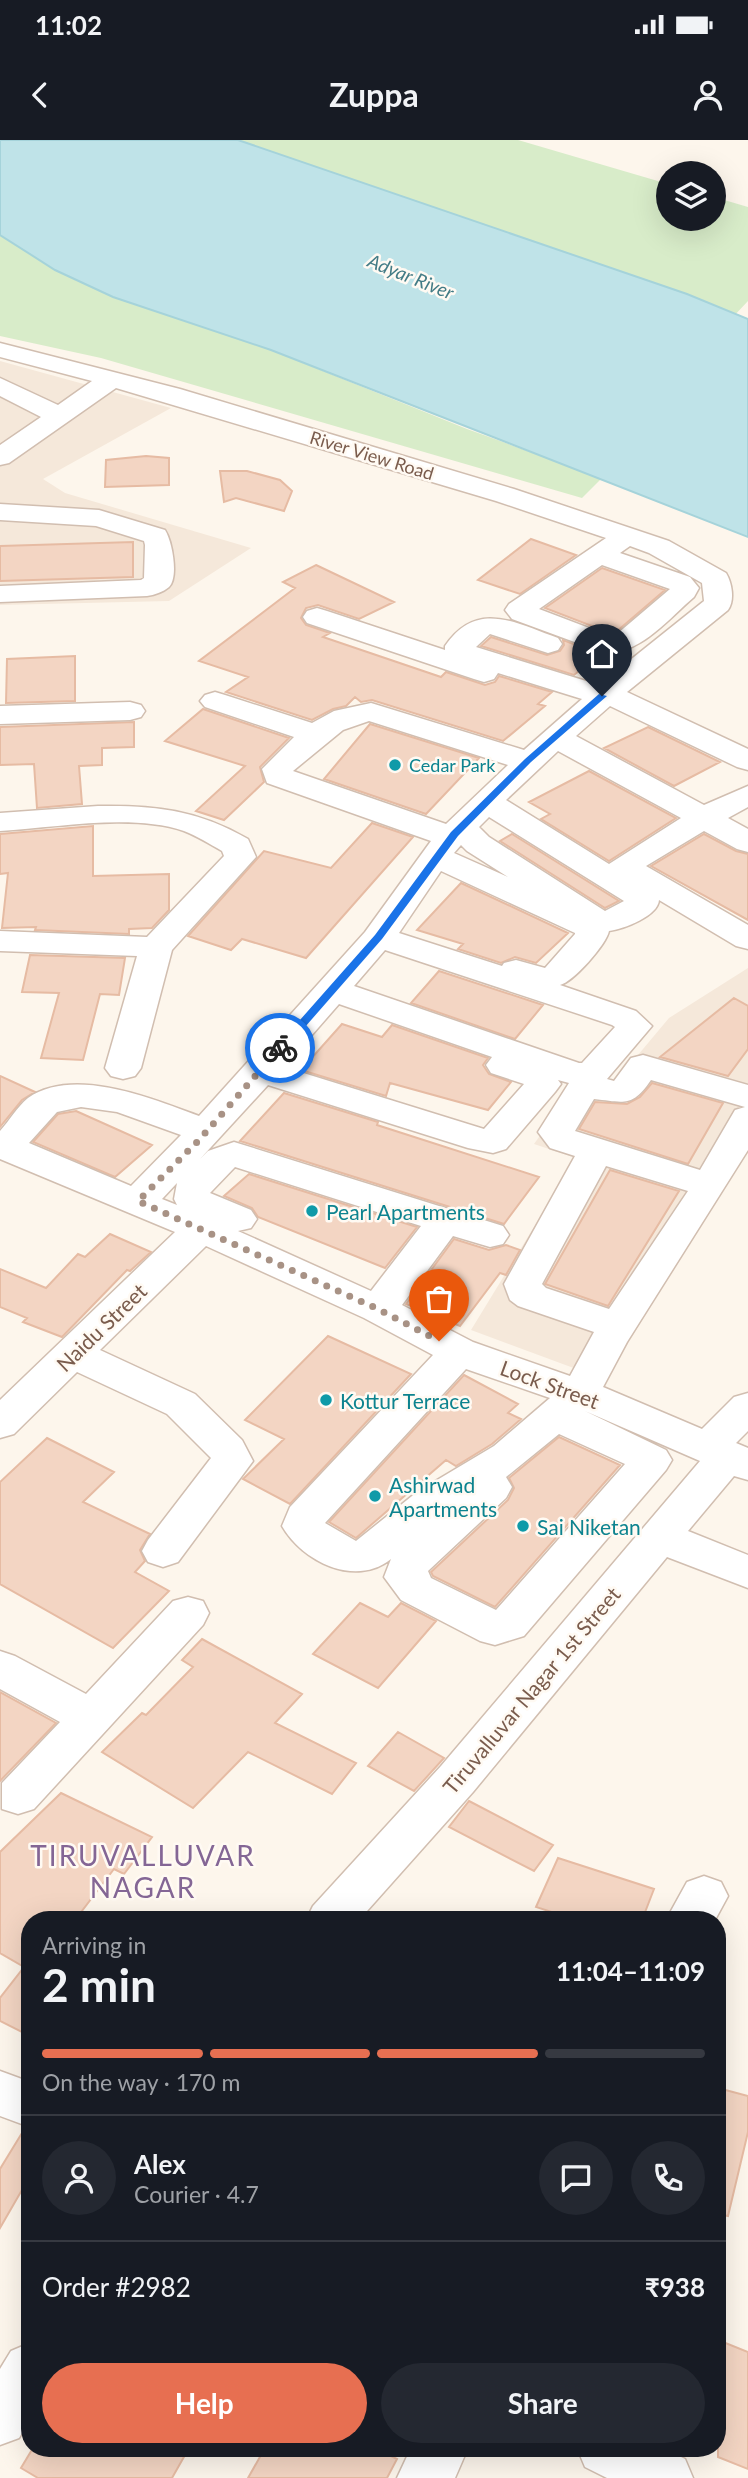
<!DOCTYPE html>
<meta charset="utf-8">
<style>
:root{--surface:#171b24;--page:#242831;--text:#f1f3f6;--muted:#9ea1a6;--line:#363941;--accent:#e76f51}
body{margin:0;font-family:Lato,sans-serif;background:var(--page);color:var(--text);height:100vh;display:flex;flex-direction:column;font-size:26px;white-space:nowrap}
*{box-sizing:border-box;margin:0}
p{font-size:23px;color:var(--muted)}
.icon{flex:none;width:38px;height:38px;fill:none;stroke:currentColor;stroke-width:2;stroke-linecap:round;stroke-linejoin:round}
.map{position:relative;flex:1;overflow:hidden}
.side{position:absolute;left:21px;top:1771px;width:705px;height:546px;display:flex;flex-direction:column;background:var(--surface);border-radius:28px;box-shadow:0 7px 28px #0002}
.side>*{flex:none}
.buttons{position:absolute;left:656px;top:21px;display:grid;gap:14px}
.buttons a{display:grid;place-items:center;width:70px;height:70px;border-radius:50%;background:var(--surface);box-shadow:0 7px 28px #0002;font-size:35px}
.pin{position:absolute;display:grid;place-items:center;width:60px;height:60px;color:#fff;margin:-72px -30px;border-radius:50% 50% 50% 0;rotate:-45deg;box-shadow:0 0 7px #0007}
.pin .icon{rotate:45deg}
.courier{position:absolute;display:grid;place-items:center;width:70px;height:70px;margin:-35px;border:5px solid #1a73e8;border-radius:50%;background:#fff;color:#222;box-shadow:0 2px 9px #0007}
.summary em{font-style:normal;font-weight:700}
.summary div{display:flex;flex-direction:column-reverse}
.summary{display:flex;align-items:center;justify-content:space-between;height:119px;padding:0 21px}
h1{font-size:46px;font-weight:700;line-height:52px}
.bar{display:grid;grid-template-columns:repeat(4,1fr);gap:10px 7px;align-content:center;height:84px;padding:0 21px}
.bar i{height:9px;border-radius:5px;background:var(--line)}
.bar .selected{background:var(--accent)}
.bar p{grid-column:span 4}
.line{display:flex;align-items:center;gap:18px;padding:0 21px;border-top:2px solid var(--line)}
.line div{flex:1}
.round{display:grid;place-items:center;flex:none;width:74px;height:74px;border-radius:37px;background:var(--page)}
.button{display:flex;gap:14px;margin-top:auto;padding:14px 21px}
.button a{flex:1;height:80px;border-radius:42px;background:var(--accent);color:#fff;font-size:28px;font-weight:700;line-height:80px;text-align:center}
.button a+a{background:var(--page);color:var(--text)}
.status{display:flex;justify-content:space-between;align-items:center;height:49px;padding:0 35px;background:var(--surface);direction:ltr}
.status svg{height:19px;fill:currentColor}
header{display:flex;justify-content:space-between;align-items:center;height:91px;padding:0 21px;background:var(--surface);font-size:32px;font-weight:700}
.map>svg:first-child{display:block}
.residential{fill:#f5e8da}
.green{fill:#d8ecc9}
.water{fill:#bfe3e8;stroke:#a5d3da;stroke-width:2}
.building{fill:#f3d5c3;stroke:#e6bba3;stroke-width:2}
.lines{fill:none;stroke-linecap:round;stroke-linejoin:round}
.minor-casing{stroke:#d1beb0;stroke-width:3}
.minor{fill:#fff;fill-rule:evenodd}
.route{fill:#1a73e8}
.done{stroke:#a89285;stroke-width:7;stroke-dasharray:0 12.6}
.culture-dot{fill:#0f9aa8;stroke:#fffaf3;stroke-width:2.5}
.labels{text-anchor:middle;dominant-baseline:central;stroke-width:5;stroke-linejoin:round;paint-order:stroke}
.far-street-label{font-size:18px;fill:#7a5c4d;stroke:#fffaf3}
.far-culture-label{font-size:18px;fill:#0d838f;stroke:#fffaf3;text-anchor:start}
.far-water-label{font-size:19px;font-style:italic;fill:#437c86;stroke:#fffaf3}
.culture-label{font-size:21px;fill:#0d838f;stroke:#fffaf3;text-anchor:start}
.street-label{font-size:21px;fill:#7a5c4d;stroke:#fffaf3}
.near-neighbourhood-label{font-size:28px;letter-spacing:2px;fill:#846695;stroke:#fffaf3}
</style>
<div class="status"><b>11:02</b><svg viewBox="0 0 49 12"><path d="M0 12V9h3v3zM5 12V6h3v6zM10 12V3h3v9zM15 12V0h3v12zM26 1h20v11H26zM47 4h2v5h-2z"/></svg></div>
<header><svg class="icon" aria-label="back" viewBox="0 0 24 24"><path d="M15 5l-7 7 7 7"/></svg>Zuppa<svg class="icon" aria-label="person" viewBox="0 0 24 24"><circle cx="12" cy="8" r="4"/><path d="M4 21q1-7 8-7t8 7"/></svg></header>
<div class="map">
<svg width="748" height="2338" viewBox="0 0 748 2338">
<rect width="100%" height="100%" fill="#fdf6ec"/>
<path class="residential" d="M0,221L171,268L43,339L65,353L251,408L169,461L0,465Z
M748,828V1004L606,1240L471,1190L576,1018L534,1004L581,938L612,946L669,878Z"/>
<path class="green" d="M233,0H518L668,44V79H714V57L748,67V161L732,178Z
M0,95L55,130L113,157L271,210L467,289L602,338L582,358L101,218L0,196Z"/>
<path class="water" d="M0,0H238L687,154L748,179V397L271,210L113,157L55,130L0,95Z"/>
<path class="building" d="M146,316L169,318V345L105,347L106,320Z
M220,331H247L280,340L292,351L284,371L236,358L224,362Z
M531,399L576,415L520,454L478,440Z
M133,402V437L0,441V406Z
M316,425L394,462L359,479L318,465L306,468L301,478L306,485L330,493L323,497L441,537L446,532L485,545L495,542L499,536L552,552L538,564L545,566L503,601L372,560L361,562L355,557L346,566L333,569L312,580L226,552L248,537L199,521L295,448L283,442Z
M602,428L665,450L616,492L610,493L545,468Z
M491,497L547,515L560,511L564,505L563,500L600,514L574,535L481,506Z
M75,516V561L6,563L7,519Z
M203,569L289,598L260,627L264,642L224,680L196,671L245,626L165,601Z
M134,582V607L102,608V625L79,626L82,664L37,668L34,624L0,625V587Z
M370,584L479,618L426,674L324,639Z
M648,587L720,622L674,646L604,608Z
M589,631L676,678L609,721L541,679L550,674L529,662Z
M372,683L413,697L306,818L242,799L231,810L188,796L264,711L331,728Z
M93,686V736L169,734V770L152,788L129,789V794L35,790L36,787L2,788L8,733L0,734V694Z
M512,694L619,761L605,768L500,701Z
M704,694L736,711L748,714V780L651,726Z
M461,743L568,793L536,823L515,817L501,823L458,809L463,804L417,790Z
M30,815L125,818L119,855L100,854L83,920L41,918L59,853L22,852Z
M439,831L543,865L515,899L411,863Z
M734,858L748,866V909L728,936L660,917Z
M342,884L382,897L392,885L488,918L483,925L489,934L511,942L488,970L390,943L386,956L301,930Z
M0,936L35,952L22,960L0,987Z
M652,943L723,963L688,1024L579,989L595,962L627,964L640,957Z
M284,953L378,982L377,985L539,1037L504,1084L240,1001Z
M76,971L152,1005L115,1037L33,1002L58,974Z
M610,1030L679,1051L608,1166L545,1144Z
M249,1034L417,1087L385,1128L258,1077L252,1068L224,1056Z
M110,1094L151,1112L130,1131L127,1130L62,1197L23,1182L27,1178L0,1167V1129L46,1148L78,1114L85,1117Z
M454,1099L489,1110L506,1105L520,1110L506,1135L500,1133L460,1186L406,1164Z
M328,1196L411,1234L290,1364L243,1339L284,1299L245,1280Z
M464,1235L518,1264L508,1273L521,1279L492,1304L456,1326L446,1320L356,1398L329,1382Z
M559,1297L620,1325L495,1467L433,1436L431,1432L508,1360L514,1348L509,1338Z
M47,1298L114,1332L83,1362L150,1394L140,1410L145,1421L135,1432L169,1451L113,1508L0,1444V1342Z
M360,1463L388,1477L401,1463L436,1481L378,1548L313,1514Z
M202,1499L302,1554L275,1583L356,1623L332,1654L248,1612L193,1668L102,1612L142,1573L146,1575L193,1527L182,1520Z
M0,1552L56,1583L0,1641Z
M398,1592L444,1618L414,1651L368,1626Z
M61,1653L152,1697L124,1734L114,1729L75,1780H30V1896L0,1881V1858L24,1827L0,1813V1712Z
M469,1661L553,1705L534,1731L449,1687Z
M558,1718L654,1749L642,1780H576L536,1767Z
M718,1948L748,1956V1992L728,2076L718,2074Z
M25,1988L30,1989V2036L0,2088V2029Z
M718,2200L748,2212V2329L718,2317Z
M33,2308H189L172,2338H38L21,2328Z
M265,2308H375L397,2319L387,2338H248Z"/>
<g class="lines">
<defs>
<path id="minor" d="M0,203L180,249L514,349L669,401L726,433C732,443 735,460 728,470L627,552L748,609V630L737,627L610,566L576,596L704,665L748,646V667L728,678L748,689V712L737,709L704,691L646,726L748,785V809L736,806L659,760C658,776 624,789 609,791C606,805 573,842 560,845L636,871L652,886L607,939L614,941L631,918L643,915L748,945V1010L627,1202L603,1247L702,1289L734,1257L748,1253V1291L736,1303L748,1308V1340L734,1336L688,1391L748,1415V1448L667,1417L473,1652L359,1780H306L313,1766L441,1626L700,1321L585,1271L666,1310L672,1320L666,1330L524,1496L495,1505L480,1501L401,1460L384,1437L391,1419C355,1448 302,1421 282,1386L290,1367L433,1215L364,1178L206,1106L100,1210L195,1254L242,1300L253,1321L178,1422L163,1427L148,1422L142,1411L148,1400L211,1318L167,1274L77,1232L14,1294L0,1298V1260L175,1092L0,1019V991C10,980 17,967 28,958C74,926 153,959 199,976L365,792L431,701L267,643L262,629L294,597L205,567L200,561L205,555L215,552L225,555L312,583L334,571L371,563L524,610L582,559L498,533L494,539L484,542L474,539L307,483L303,477L307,471L317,468L327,471L445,510V506C477,459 515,483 558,498L562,504L558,510L548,513L490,494L476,507L599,545L704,461L702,443L649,413L630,406L620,413L690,437L699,448L694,457C668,479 636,520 599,511L512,479L505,470L509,464L606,398L496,361L116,248L9,323L0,325V305L41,277L0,256V238L58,265L92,241L0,217ZM602,425L670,449L617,494L610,496L539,469ZM369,581L508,625L446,684L293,631L343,590ZM558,611L681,678L609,724L506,660ZM489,677L624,761L605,771L489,697L479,687ZM461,705L467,711L508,737L454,713ZM441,731L575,793V794L545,828L516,820L504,823L502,826L399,793ZM385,810L612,885L615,887L582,923H579L354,846ZM339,864L492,917L486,925L491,933L524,944L484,989L284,927ZM558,940L569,943L538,992L550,1008L575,1016L504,1144L510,1160L518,1166L594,1192L570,1236L473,1202L402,1165L453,1096L490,1107L503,1104L509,1095L503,1086L234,1002L208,1011L200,1019L268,945L468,1008L493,1013L506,1009L555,952L561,944ZM651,940L745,967L735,970L700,1030L575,991L594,959C624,962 632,968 651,940ZM81,967L117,972L181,995L131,1046L29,1003L57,972ZM606,1026L688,1051L609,1169L546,1148L542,1144ZM235,1027L421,1086L371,1151L238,1091L251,1088L257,1079L251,1070L210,1053ZM177,1043L174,1059L177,1065L162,1059ZM466,1229L550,1258L494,1306L417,1352L356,1401L325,1383ZM559,1294L625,1324L496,1470L431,1438L428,1431L506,1358L512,1347L506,1337Z
M0,364L99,370L165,390C172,401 179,437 169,447C163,452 154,455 147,456L0,462V446L141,440L144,438L145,405L144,401L96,386L0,380Z
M130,562L141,565L145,571L141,577L130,580L0,584V566Z
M98,666C155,665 198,670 248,699L256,717L172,810L141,928L135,936L123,939L111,936L105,928L137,816L0,811V791L147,797L224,716L222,711C210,704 197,696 184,691C131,673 55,688 0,691V673Z
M188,1457L203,1461L209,1473L203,1485L34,1669L18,1674L2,1669V1643L60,1582L0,1549V1511L15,1516L86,1554L173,1461Z
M704,1736L721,1742L728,1756L715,1780H666L687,1742Z
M0,1931L30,1942V1987L0,1976Z
M30,2203V2280L19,2298L0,2305V2229L11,2211Z
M411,2308H468L455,2338H397Z
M577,2308H663L685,2319L693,2338H607L585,2327Z"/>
</defs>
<use href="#minor" class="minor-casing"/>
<use href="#minor" class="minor"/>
</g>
<path class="route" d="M599,554L607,556L531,622L458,696L382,799L284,911H277V906L375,795L451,692L525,619Z"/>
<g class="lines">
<path class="done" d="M280,908L199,1000L138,1061L378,1169L439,1201"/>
</g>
<g class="culture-dot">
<circle cx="395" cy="625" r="7"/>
<circle cx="312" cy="1071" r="7"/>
<circle cx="326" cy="1260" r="7"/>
<circle cx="375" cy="1356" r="7"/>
<circle cx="523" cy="1386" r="7"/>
</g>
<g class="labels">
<g class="far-street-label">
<text transform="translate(372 315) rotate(17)">River View Road</text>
</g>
<g class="far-culture-label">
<text x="409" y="625">Cedar Park</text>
</g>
<g class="far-water-label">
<text transform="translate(411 136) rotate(22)">Adyar River</text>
</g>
<g class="culture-label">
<text x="326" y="1071">Pearl Apartments</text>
<text x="340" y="1260">Kottur Terrace</text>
<text x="389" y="1344">Ashirwad<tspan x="389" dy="24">Apartments</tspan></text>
<text x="537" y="1386">Sai Niketan</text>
</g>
<g class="street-label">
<text transform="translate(101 1187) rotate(-44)">Naidu Street</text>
<text transform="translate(550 1244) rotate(20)">Lock Street</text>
<text transform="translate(531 1550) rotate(-50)">Tiruvalluvar Nagar 1st Street</text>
</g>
<g class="near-neighbourhood-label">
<text x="143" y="1715">TIRUVALLUVAR<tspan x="143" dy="32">NAGAR</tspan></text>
</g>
</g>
</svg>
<div class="buttons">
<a><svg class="icon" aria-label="layers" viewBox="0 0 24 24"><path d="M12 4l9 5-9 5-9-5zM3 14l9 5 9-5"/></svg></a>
</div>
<div class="pin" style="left:439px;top:1201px;background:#ea580c"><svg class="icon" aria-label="bag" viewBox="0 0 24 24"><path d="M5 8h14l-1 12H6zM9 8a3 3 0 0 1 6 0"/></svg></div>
<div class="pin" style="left:602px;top:556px;background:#1f2937"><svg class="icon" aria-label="home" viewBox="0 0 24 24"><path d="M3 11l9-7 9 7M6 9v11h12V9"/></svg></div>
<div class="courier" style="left:280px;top:908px"><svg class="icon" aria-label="bike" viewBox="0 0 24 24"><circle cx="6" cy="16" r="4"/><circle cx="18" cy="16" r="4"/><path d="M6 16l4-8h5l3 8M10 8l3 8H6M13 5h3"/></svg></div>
<section class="side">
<div class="summary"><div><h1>2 min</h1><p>Arriving in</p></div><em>11:04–11:09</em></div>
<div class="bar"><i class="selected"></i><i class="selected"></i><i class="selected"></i><i></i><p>On the way · 170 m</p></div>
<div class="line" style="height:126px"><a class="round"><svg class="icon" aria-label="person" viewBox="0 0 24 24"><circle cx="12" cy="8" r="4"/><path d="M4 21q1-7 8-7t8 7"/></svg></a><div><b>Alex</b><p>Courier · 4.7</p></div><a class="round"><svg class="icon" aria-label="chat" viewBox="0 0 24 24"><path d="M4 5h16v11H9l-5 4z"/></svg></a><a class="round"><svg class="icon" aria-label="phone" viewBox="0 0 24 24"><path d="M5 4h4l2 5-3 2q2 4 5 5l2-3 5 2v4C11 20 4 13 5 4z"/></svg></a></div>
<div class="line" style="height:91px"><div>Order #2982</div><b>₹938</b></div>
<div class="button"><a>Help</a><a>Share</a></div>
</section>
</div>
